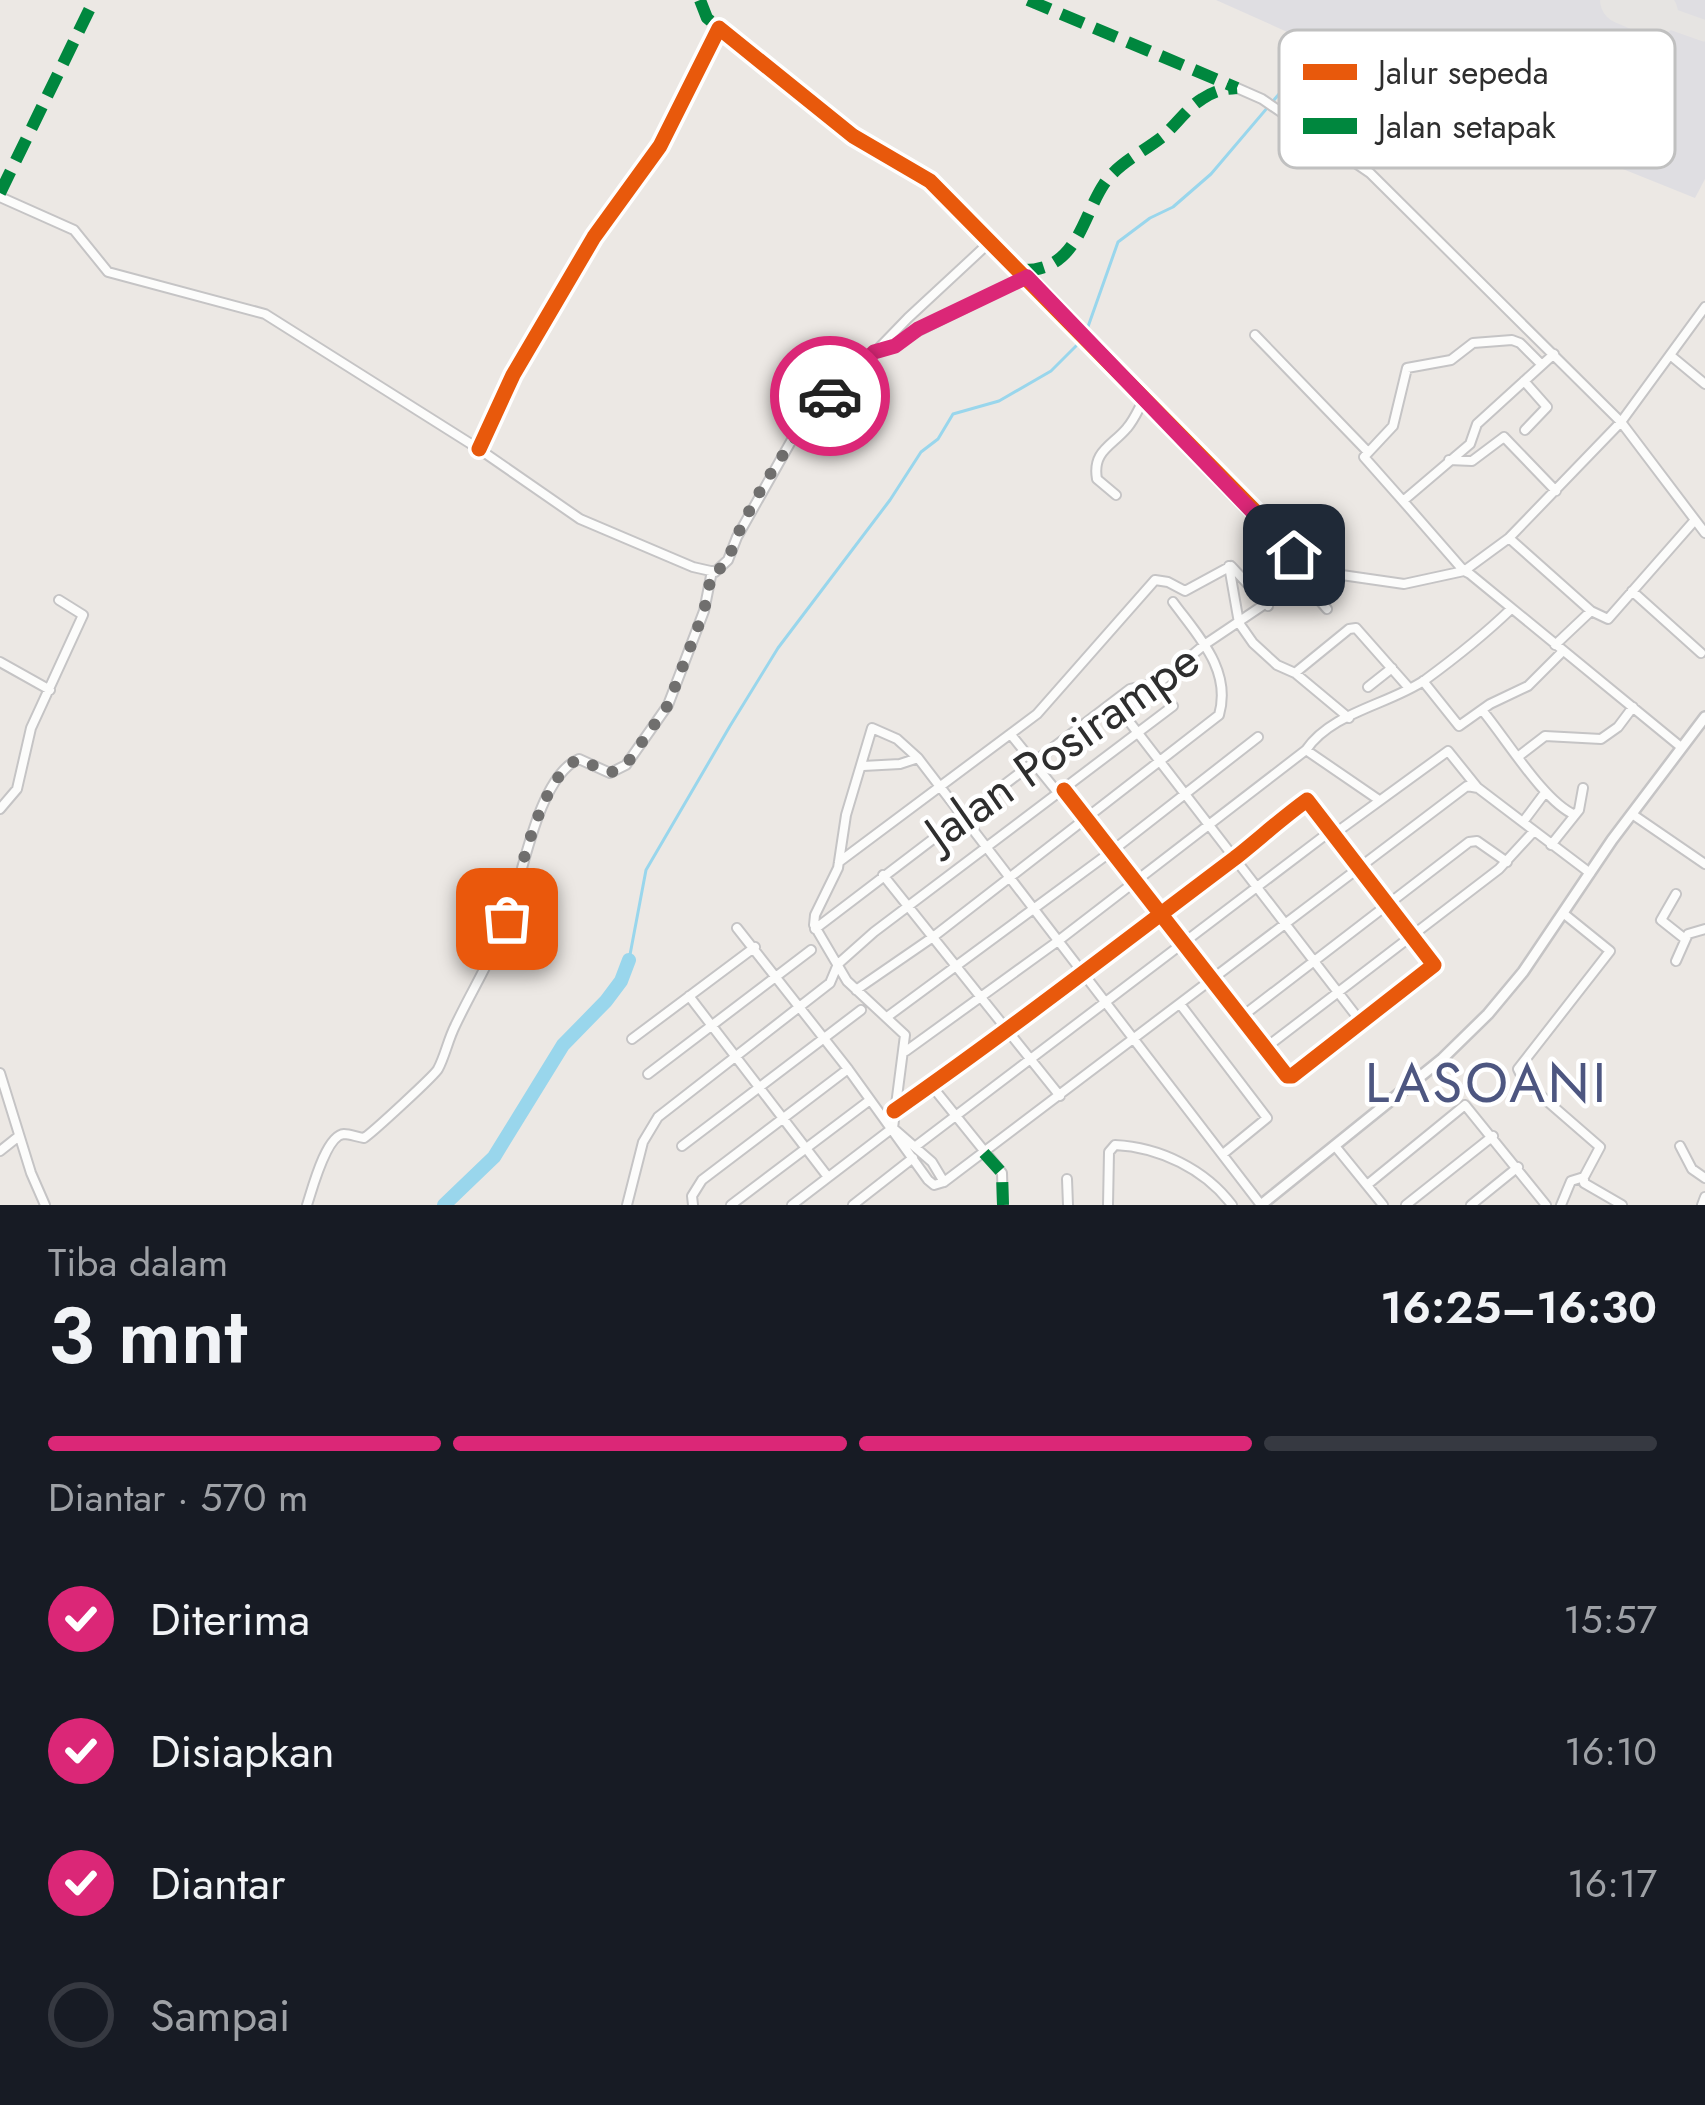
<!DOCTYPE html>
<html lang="id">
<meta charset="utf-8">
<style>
:root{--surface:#171b24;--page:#20242c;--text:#f1f3f6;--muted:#9ea1a6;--line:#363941;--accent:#db2777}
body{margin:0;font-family:Jost,sans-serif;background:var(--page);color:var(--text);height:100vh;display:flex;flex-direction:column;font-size:45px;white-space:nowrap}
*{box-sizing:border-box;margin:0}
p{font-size:39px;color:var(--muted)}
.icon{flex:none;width:66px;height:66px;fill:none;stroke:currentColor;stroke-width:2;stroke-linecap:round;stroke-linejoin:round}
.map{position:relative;height:1205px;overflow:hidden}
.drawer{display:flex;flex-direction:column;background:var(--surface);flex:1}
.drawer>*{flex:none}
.pin{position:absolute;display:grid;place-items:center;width:102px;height:102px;color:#fff;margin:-51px;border-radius:24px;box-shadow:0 6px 18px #0006}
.courier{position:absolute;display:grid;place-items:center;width:120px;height:120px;margin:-60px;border:9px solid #db2777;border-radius:50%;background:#fff;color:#222;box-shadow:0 3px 15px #0007}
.summary em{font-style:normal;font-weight:600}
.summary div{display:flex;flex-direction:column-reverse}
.summary{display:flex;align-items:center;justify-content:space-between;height:204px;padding:0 48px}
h1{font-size:78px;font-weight:600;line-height:90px}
.bar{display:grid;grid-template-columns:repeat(4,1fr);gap:18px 12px;align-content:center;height:144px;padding:0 48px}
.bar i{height:15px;border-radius:9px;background:var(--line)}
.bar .current{background:var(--accent)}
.bar p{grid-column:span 4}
ol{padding:0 48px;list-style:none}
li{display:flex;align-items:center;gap:36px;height:132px}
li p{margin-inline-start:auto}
li .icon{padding:12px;border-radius:50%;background:var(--accent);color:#fff;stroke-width:4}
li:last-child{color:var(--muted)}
li i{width:66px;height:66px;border:6px solid var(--line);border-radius:50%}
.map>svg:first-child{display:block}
.airport{fill:#dfdee2}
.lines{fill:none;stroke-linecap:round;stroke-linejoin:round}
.stream{stroke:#99d6ec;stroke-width:3}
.river{stroke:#99d6ec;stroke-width:14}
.taxiway{stroke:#e6e4e2;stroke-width:21}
.runway{stroke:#e6e4e2;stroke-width:48}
.minor-casing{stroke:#c5c4c5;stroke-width:12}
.tertiary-casing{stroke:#c5c4c5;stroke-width:14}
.minor{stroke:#fcfcfb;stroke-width:8}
.tertiary{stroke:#fcfcfb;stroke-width:9}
.quiet{stroke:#00873e;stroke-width:12;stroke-dasharray:24 12;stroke-linecap:butt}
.cycleway-casing{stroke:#fff;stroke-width:22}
.cycleway{stroke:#e8590c;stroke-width:15}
.done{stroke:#706f6e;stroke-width:12;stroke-dasharray:0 21.6}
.route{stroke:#db2777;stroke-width:15}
.labels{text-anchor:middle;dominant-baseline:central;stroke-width:9;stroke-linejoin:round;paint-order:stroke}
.street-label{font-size:48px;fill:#2e2e2e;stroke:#fff}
.quarter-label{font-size:54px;letter-spacing:3px;fill:#4d5680;stroke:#fff}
.key{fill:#fff;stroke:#c0c0c0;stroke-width:3}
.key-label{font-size:33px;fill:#2e2e2e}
</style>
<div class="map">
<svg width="1705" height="1205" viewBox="0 0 1705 1205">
<rect width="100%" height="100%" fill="#ece8e4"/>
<path class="airport" d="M1216,0H1705V179L1695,198L1332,52Z"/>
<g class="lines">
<path class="stream" d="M629,960L646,870L730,726L778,648L890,500L921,452L938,439L953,414L999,401L1051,371L1084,338L1118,242L1150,218L1173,207L1211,174L1313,54"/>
<path class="river" d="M444,1205L494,1157L563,1045L606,1001L621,981L629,960"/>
<path class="taxiway" d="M1654,13L1705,31"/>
<path class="runway" d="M1624,0L1654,13"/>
<defs>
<path id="minor" d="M1237,88L1262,99L1370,173L1621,422L1705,533
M0,197L74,230L108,272L265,314L479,449L580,519L693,567L715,572L728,560L737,537L794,436L908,318L991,241
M1255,335L1368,452
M878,351L1027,277
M1554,354L1477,424L1470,444L1403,501L1464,571L1509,538L1621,422L1705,307
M1670,355L1705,384
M1524,381L1547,407L1525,430
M479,449L513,375L594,237L660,146L719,28L853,136L930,181L1314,571
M1449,460L1472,461L1504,437L1556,491
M1116,495L1097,479C1092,451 1112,446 1127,428C1134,420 1138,410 1143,401
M1403,501L1364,457L1393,426L1407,368L1451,360L1473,343L1512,340L1520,343L1542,365
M1509,538L1591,611L1608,619L1695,520
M1229,566L1239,623L1253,643L1277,665L1295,673L1349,718
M1314,571L1404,584L1464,571L1470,574L1681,747
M1302,580L1327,609
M1632,591L1701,653
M1555,645L1591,611
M0,662L50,690
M1295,673L1349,629L1356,628L1409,688
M1423,681L1459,726L1490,704L1528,686L1562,652
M1368,687L1392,668
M1114,702L1361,1022
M1482,710C1507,740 1544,802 1575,815
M1012,736L1059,794
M1306,750L1379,800
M1519,756L1545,736L1601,739L1618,727L1633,707
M863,766L900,764L918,758
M0,809L17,789L31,728L83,615L59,600
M1632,814L1705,864
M1523,822L1544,794
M1334,834L1448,751L1477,787
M1551,845L1579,810L1583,788
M839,862L1037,714L1155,580L1168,582L1185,591L1231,566L1268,606
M883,875L1060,1096
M1676,894L1661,920L1685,939
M737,928L848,1069L928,1180L934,1185L944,1182
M815,929L1130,689L1160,682L1204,645L1314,571
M1676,961L1688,934L1705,929
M856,990L933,937L1219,715C1232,670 1198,636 1173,602
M689,996L828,1177
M1180,1004L1267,1118L1223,1154
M887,1017L1112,851L1258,737
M1240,1018L1469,842L1477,841L1507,862
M632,1039L755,947
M1264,1049L1499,869L1534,831
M906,1051L1058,941L1306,750C1332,712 1388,705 1425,680C1455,658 1484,635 1511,609
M0,1073L31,1173L45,1205
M648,1074L811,950
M931,1085L1002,1173L1003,1205
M894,1111C1010,1030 1122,943 1235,858C1259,839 1282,818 1307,800L1434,965L1292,1076H1287L1064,790
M682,1146L861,1010
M916,1146L1332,830
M1335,1146L1383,1205
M1680,1146L1692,1169L1705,1178
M0,1151L19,1136
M1584,1177V1183L1622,1205
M1067,1179L1068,1205
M944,1182L932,1162L893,1128L905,1035L847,981L814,925L815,915L838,868L846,815L872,728L897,739L918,758L1261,1205
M944,1182L1467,786L1478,788L1590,873
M1367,1185L1465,1105L1546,1205
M307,1205C312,1190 326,1135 344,1134C350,1134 357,1137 364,1138C372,1133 435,1075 438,1069C445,1056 448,1040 455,1026C472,990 494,955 508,917C522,878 538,776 579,759L610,773L626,765L668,705L704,611L712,571
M627,1205L643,1142L658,1117L830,983L838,964L874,932L1173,706
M693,1205L692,1196L702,1180L848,1069
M731,1205L870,1100
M792,1205L890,1130
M853,1205L913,1158
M1108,1205L1109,1152L1115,1145C1159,1147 1205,1169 1232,1205
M1406,1205L1493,1136
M1471,1205L1518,1167
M1561,1205L1571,1181L1584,1177L1600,1147L1524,1081L1518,1069L1610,951L1563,913
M1702,1205L1705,1197"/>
<path id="tertiary" d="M1261,1205L1442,1059L1488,1014L1523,972L1612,840L1705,717"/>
</defs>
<use href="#minor" class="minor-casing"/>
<use href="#tertiary" class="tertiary-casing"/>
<use href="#minor" class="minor"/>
<use href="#tertiary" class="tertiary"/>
<path class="quiet" d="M700,0L707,18L719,28
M1028,0L1237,88
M0,193L94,0
M1020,270C1077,273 1082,217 1104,184C1118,163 1143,152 1162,137C1176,125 1187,108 1202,99C1214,91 1223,89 1237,88
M984,1153L1002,1173L1003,1205"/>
<defs>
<path id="cycleway" d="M479,449L513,375L594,237L660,146L719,28L853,136L930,181L1314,571
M894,1111C1010,1030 1122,943 1235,858C1259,839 1282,818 1307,800L1434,965L1292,1076H1287L1064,790"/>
</defs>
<use href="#cycleway" class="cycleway-casing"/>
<use href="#cycleway" class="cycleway"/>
</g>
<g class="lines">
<path class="done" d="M507,919C519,880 540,775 579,759L610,773L626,765L668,705L704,611L712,572C730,567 730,551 737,536C761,484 792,437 830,396"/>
<path class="route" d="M830,396L874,352L895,346L918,329L1027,277L1294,555"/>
</g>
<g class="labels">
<g class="street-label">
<text transform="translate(1062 746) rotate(-35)">Jalan Posirampe</text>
</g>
<g class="quarter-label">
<text x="1487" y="1083">LASOANI</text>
</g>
</g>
<rect x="1279" y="30" width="396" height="138" rx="18" class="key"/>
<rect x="1303" y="64" width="54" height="16" fill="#e8590c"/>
<rect x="1303" y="118" width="54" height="16" fill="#00873e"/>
<g class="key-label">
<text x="1378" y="84">Jalur sepeda</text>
<text x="1378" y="138">Jalan setapak</text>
</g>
</svg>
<div class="pin" style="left:507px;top:919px;background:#ea580c"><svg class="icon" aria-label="bag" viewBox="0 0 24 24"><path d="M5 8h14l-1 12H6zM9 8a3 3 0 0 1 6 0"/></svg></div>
<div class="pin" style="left:1294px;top:555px;background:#1f2937"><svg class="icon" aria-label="home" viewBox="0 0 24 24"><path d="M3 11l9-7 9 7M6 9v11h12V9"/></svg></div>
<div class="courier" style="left:830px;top:396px"><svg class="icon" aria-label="car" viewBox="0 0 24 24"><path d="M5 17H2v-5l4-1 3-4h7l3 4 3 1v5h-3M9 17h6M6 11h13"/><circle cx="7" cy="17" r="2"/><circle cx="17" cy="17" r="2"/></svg></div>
</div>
<section class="drawer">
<div class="summary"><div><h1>3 mnt</h1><p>Tiba dalam</p></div><em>16:25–16:30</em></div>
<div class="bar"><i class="current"></i><i class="current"></i><i class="current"></i><i></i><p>Diantar · 570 m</p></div>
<ol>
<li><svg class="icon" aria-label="check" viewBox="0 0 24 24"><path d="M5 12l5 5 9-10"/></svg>Diterima<p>15:57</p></li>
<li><svg class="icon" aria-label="check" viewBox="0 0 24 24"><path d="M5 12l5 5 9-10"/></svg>Disiapkan<p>16:10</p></li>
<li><svg class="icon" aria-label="check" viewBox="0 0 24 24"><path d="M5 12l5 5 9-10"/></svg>Diantar<p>16:17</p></li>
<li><i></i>Sampai</li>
</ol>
</section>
